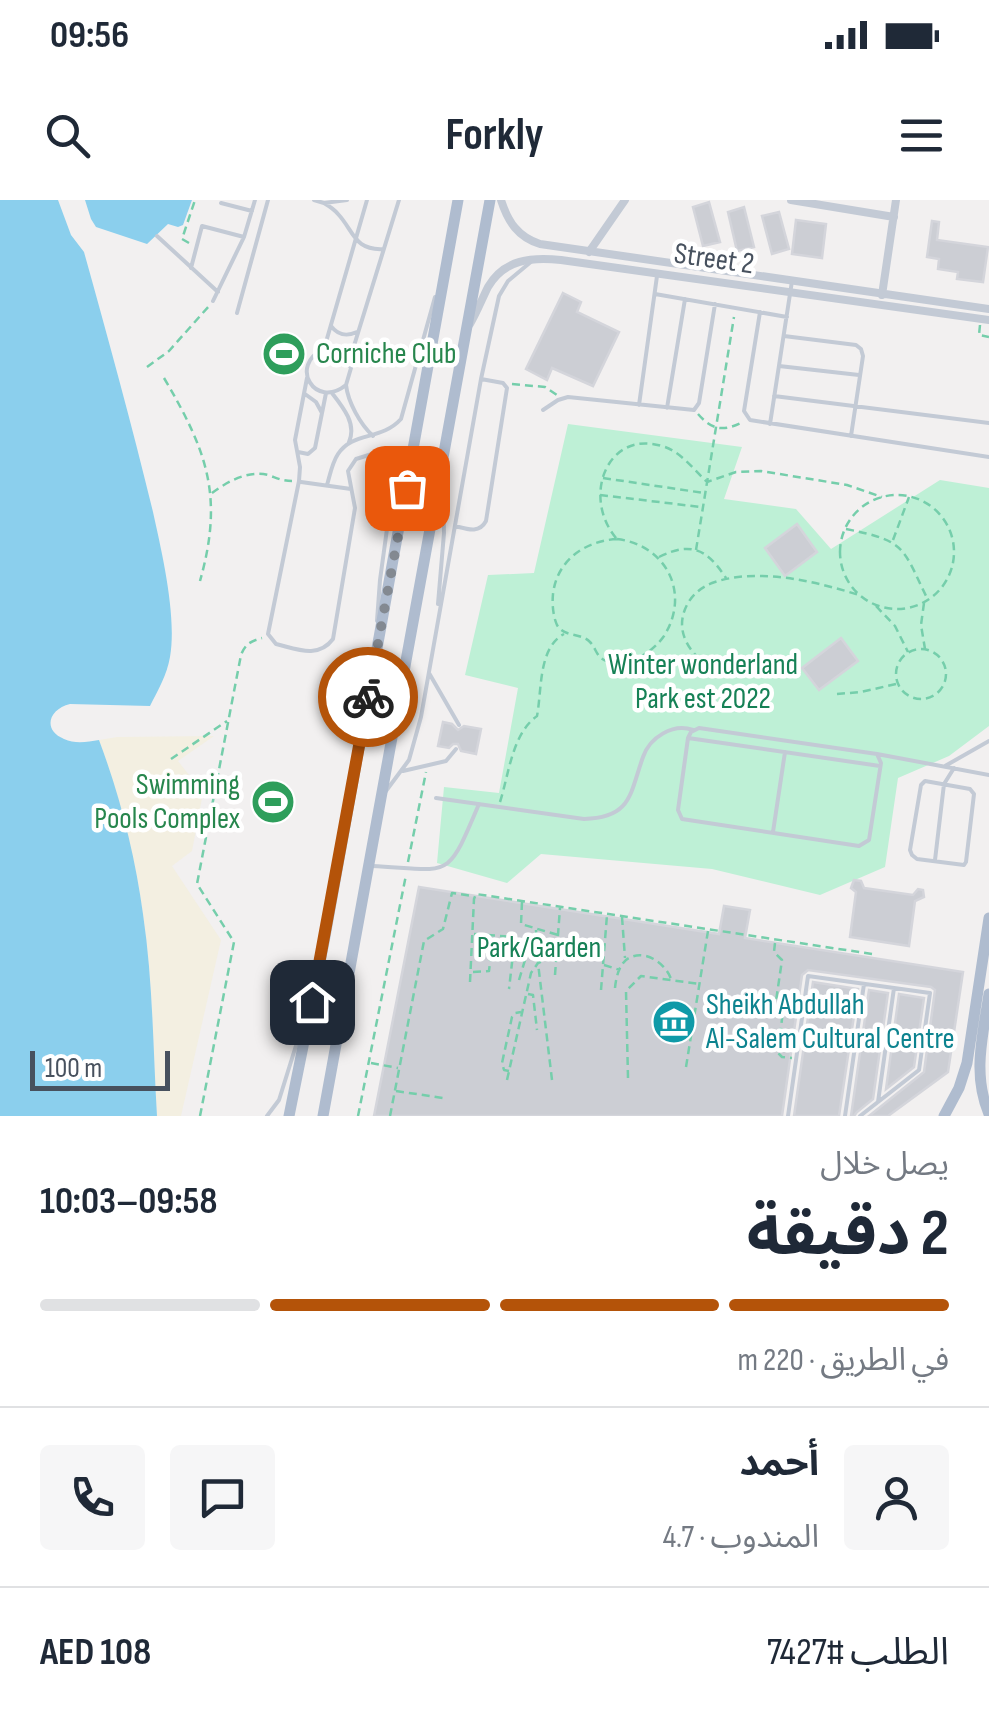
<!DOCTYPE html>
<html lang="ar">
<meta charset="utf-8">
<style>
:root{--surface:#fff;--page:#f6f6f7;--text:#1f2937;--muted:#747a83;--line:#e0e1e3;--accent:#b45309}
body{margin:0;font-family:"Sofia Sans Condensed","Noto Sans Arabic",sans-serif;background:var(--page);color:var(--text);direction:rtl;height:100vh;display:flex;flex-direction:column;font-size:38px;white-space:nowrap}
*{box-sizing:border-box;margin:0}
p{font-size:32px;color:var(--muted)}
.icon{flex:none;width:55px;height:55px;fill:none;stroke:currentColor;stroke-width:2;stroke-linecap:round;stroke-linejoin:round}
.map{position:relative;height:916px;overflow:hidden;direction:ltr}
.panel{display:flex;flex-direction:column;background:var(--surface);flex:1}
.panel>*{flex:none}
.scale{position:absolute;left:30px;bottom:25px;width:140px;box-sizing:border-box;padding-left:10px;border:5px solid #47515e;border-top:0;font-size:28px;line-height:35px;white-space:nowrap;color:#47515e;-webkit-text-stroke:8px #fff;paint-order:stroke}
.pin{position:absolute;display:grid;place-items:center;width:85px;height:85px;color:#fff;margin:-42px;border-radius:20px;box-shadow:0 5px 15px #0006}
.courier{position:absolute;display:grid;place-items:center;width:100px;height:100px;margin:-50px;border:8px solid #b45309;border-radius:50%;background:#fff;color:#222;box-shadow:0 2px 12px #0007}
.head em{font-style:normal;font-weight:700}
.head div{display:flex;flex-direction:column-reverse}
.head{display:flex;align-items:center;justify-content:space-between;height:170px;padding:0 40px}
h1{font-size:65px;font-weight:700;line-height:75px}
.bar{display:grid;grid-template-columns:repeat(4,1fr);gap:15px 10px;align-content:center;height:120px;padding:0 40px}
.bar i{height:12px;border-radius:8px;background:var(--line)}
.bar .selected{background:var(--accent)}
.bar p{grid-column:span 4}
.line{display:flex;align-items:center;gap:25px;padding:0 40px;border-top:2px solid var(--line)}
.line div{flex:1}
.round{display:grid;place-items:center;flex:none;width:105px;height:105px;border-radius:10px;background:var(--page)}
.status{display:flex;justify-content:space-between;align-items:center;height:70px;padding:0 50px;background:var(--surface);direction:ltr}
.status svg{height:28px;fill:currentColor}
header{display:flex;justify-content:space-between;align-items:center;height:130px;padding:0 40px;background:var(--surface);font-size:45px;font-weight:700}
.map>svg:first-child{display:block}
.green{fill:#bef0d6}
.sand{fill:#f3efe1}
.water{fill:#8bcfed}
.building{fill:#ccced4;stroke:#d4d5db;stroke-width:2.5}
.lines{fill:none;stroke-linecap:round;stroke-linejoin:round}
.path{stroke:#75ceab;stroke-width:2.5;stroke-dasharray:8 5;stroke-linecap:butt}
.lane{stroke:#c3cad5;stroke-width:4}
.street{stroke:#c3cad5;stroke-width:8}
.primary{stroke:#afbccf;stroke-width:11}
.done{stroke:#838991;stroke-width:10;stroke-dasharray:0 18}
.route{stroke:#b45309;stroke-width:12}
.labels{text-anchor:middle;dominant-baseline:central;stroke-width:9;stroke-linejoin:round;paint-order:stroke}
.street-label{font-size:30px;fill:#47515e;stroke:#fff}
.leisure-label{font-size:30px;fill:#27864d;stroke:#fff;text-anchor:start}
.park-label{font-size:30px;fill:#168156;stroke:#fff}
.culture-label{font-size:30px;fill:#0d838f;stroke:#fff;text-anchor:start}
</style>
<div class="status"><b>09:56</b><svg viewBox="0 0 49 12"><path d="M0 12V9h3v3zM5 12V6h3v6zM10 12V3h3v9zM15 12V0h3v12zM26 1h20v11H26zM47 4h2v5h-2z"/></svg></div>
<header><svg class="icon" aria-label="menu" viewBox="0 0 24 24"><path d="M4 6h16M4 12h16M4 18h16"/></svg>Forkly<svg class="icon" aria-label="search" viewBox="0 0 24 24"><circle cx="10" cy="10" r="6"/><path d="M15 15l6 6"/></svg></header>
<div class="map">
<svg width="989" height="916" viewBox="0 0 989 916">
<rect width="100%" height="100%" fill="#f2f0f0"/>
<path class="green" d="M568,224L742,247L724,299L796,309L831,349L940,280L989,288V526L949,556L898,578L885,667L820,695L712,669L541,654L507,683L437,663L444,587L499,593L518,488L465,475L488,375L534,373Z"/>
<path class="sand" d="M214,536L178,561L203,593L192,651L172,666L221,740L181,916H157C153,849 153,781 143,714C135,655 119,597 99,540L117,537Z"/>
<path class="water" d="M0,0H58L71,35L84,52C108,138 132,225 153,312C162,353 177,416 170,457C167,475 158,490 150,506L70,504C49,509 42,530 64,539C75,544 87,542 99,540C120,596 135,655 143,714C153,781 153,849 157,916H0Z
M85,0H192L183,25L178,27L168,24L147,44L96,27L91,19Z"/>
<path class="building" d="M709,2L720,42L703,46L693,7Z
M744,7L754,47L737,51L728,12Z
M779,12L789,49L772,54L762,16Z
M796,20L826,24L822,58L792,54Z
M932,21L939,22L937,40L988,47L983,82L957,79L958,72L938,69L939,59L927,57Z
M563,93L581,102L577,112L619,132L593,186L552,168L547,180L526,169Z
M797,324L817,352L785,376L765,348Z
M841,438L858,461L819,490L802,468Z
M443,522L452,524L458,530L464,526L481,529L476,554L461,551L458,544H453L449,548L438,546Z
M854,680L861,681L864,688L913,695L918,689L923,690L924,697L915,701L909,746L850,737L856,692L851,688Z
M419,687L719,734L724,706L750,710L745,738L963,772L948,872L888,916H869L924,872L935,790L931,787L808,770L802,775L782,916H374Z
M813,782L858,789L839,916H794Z
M869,790L888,793L873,899L857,912L854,916H851Z
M899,794L924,798L914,867L886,889Z"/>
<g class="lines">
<path class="path" d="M189,43L182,39L195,0
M980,125L979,135L989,137
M147,167L169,151L209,106
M164,178C207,251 224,296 200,381
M512,184L545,187L557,195
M698,214C712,230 723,232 743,222
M603,278L704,293
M212,293C227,282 247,270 268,275C277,278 282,281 292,281
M600,295L701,307
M840 352a57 57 0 1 1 114 0a57 57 0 1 1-114 0Z
M846,329C907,341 902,347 928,400
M616,338C581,296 608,227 665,247C682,253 694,270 707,282L736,272L761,271L847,285L882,297
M617,339C666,345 691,393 664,436C653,452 624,472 604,460C596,456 596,448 590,442C580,432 565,438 557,425C553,416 552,404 553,394C557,360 585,341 617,339Z
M893,340L909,297
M696,350L734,117
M659,357C691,341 707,349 726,378
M924,403L921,425L925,449
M876,406L895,426L908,452
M896 474a25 25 0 1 1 50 0a25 25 0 1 1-50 0Z
M734,477C702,469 668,438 688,403C693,394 702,387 712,383C757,367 814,381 859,395
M837,494L861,492L896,484
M171,559L227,521
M500,602C509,574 512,534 537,516C542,490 538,448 564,434
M408,662L426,572
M522,702L521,724L558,735
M622,717L625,758
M536,730L538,763L552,880
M474,734L515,737L509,789
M775,743L774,752L782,760L776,801H784L795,794L799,795
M604,765L620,770
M473,772L489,771L493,736
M555,775L560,708
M519,780L528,750H536
M470,782L474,699L476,694L872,754
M615,788C616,778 619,763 629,758C646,749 666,764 671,779
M601,790L607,715
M528,794L533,795L537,830
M784,802L778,853L782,857L792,858
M371,863L398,868
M686,867L708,731
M509,871L504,870L502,863L512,817L515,813L521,812
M628,878L626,791L641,776L700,784
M507,880L531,773L538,763L557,755
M396,891L443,898
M200,916L234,742L197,684L241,455C245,444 251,441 262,438
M358,916L406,675
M390,916L424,741L443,729L452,693L473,696"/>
<path class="lane" d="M314,0L324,3L347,0
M221,3L252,11
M324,3C329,6 334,9 338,14C354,31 354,51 384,49
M157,36L218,92
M191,68L202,26L244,37
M655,94L787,117
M213,101L244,37L255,0
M760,112L744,211L750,220L989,257
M237,113L268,0
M331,126C338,135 346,137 357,132
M784,136L856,145L861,149L863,156L851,236
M324,149L342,153L351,168L346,185C315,210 288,165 324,149L367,0
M349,162L399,0
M779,166L859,175
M307,178L295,240L300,267L299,281L268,434L276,444C297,449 318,459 333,439L355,308L348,271L356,259L372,254L386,263L394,278L380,380L377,421
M346,185C348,202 360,224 373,236
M332,193C343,207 357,224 349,242
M305,194L316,202L322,213
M774,196L989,223
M639,205L657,76
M667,208L685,99
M543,210L558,200L568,197L694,210L699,203L715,104
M770,224L792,81
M298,252L308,254L315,248L326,193
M301,282L351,289
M327,285C330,275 332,263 338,254C353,231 381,241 401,219L435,97
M455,326C467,329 479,334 486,321L507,188L503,183L481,179
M438,404L444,333L443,288
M429,473L459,525
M699,528L877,554L881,563L869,640L859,646L682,619L678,610L688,538L691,532Z
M688,538L880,566
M877,554L989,575
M945,566L989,541
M403,571L446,561L456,549
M925,581L970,589L974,594L966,662L964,665L917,659L912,655L910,650L921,585Z
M386,591L409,560L421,517L481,179L499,96L508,81L532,61
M436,598L584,619C632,618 630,593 643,557C650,537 673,523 693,530
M773,632L785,552
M935,660L944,584L954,568
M372,666C452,670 446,682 479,604
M878,902L894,788
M267,916L279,900L304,820
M788,916L808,776L930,793L919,870L860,916
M845,916L864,784"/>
<path class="street" d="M501,0C508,22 518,37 540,44L989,109
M791,0L894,17
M589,52L625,0
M882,95L896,0
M470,124C477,112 482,99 488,87C504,59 532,57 561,60L989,120"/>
<path class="primary" d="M989,794C983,835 972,874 989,914
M289,916L324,742L458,0
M323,916L490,0
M944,916L959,888L967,863L989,718"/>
</g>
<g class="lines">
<path class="done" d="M368,497L407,288"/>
<path class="route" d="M312,802L368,497"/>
</g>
<defs>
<symbol id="stadium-disc" viewBox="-11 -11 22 22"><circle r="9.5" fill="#2e9e5b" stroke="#fff"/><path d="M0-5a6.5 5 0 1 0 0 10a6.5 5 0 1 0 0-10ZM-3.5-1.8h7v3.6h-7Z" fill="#fff"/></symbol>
<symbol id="museum-disc" viewBox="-11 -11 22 22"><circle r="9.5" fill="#0f9aa8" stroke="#fff"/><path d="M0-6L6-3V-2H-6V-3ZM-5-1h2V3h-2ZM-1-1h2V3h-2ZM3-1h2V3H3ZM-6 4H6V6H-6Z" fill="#fff"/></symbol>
</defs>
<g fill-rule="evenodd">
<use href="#stadium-disc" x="259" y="129" width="50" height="50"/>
<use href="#stadium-disc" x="248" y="577" width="50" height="50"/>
<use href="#museum-disc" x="649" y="797" width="50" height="50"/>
</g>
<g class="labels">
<g class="street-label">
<text transform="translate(714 59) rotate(8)">Street 2</text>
</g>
<g class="leisure-label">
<text x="316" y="154">Corniche Club</text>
<text x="240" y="585" text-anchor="end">Swimming<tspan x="240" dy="34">Pools Complex</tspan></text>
</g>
<g class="park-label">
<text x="703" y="465">Winter wonderland<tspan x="703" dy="34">Park est 2022</tspan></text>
<text x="539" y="748">Park/Garden</text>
</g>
<g class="culture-label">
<text x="706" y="805">Sheikh Abdullah<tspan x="706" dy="34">Al-Salem Cultural Centre</tspan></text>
</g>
</g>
</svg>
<div class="scale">100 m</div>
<div class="pin" style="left:407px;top:288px;background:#ea580c"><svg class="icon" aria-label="bag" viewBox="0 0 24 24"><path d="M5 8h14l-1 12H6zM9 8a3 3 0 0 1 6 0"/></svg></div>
<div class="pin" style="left:312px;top:802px;background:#1f2937"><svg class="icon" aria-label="home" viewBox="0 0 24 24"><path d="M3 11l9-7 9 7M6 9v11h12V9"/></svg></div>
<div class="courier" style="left:368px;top:497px"><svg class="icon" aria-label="bike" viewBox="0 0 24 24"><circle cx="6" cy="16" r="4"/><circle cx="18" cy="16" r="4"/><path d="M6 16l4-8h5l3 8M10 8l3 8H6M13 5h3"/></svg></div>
</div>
<section class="panel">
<div class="head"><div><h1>2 دقيقة</h1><p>يصل خلال</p></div><em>09:58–10:03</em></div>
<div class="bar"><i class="selected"></i><i class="selected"></i><i class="selected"></i><i></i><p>في الطريق · 220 m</p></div>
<div class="line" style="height:180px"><a class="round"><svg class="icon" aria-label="person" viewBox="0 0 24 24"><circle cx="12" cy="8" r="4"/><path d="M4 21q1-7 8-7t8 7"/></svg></a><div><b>أحمد</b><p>المندوب · 4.7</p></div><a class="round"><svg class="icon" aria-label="chat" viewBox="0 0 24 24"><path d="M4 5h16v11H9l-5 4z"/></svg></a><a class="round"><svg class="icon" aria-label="phone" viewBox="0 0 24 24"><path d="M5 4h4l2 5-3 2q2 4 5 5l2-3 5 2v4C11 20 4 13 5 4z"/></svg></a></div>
<div class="line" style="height:130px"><div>الطلب #7427</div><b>AED 108</b></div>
</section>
